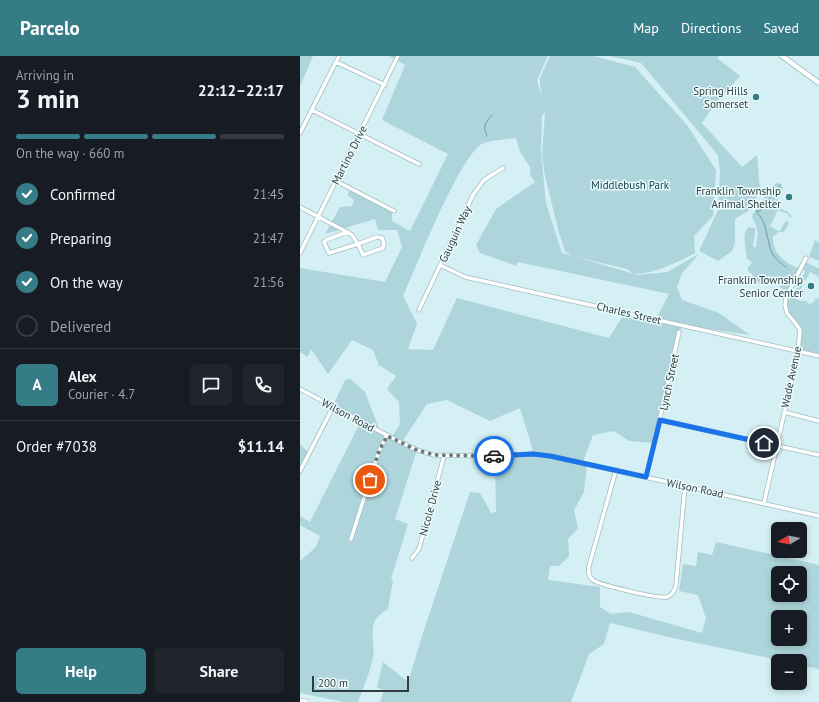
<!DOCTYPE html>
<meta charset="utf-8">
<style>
:root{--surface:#171b24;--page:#20242c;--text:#f1f3f6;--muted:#9ea1a6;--line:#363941;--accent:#357c86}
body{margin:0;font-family:"PT Sans",sans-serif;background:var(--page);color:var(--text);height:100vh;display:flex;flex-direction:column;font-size:15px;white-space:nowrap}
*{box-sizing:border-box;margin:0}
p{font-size:13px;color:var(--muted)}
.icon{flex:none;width:22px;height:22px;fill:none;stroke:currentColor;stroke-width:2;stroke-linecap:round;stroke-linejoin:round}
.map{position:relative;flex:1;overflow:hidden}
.details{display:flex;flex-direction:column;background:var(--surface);width:300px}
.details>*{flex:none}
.needle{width:26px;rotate:260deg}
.buttons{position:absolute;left:471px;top:466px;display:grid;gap:8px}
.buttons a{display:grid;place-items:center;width:36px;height:36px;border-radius:6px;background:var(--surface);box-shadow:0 2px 6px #0003;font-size:20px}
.scale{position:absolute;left:12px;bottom:10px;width:97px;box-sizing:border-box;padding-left:4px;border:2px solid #323d3f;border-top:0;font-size:11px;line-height:14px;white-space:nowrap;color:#323d3f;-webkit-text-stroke:3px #eafbfd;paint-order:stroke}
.pin{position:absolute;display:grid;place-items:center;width:34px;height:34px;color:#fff;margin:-17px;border:2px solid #fff;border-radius:50%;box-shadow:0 1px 4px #0007}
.courier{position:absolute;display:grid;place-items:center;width:40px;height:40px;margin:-20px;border:3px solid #1a73e8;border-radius:50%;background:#fff;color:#222;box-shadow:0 1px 5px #0007}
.headline em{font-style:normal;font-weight:800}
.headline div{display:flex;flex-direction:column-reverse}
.headline{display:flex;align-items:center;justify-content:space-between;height:68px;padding:0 16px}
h1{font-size:26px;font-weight:800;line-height:30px}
.bar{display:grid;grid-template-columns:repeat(4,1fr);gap:6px 4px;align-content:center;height:48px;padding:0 16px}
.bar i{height:5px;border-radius:3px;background:var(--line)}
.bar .selected{background:var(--accent)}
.bar p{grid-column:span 4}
.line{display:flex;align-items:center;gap:10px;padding:0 16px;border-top:1px solid var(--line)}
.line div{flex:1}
.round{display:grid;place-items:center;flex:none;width:42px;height:42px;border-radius:6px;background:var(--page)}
ol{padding:0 16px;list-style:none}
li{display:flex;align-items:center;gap:12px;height:44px}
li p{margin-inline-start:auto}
li .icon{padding:4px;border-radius:50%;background:var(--accent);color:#fff;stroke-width:4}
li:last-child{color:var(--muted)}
li i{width:22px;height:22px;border:2px solid var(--line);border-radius:50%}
.action{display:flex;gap:8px;margin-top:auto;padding:8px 16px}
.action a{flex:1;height:46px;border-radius:6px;background:var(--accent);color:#fff;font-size:16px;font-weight:800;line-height:46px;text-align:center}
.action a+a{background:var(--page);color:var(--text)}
header{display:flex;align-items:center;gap:24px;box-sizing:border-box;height:56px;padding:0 20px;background:var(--accent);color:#fff}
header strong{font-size:19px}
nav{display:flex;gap:22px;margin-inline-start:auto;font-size:14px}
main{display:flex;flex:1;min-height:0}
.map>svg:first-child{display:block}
.green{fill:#add5db;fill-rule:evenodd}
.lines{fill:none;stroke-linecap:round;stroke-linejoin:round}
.stream{stroke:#69a1a9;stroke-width:1}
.minor-casing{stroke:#a1bcc0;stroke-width:5}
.tertiary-casing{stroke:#a1bcc0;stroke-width:6}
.secondary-casing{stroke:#a1bcc0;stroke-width:6}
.minor{stroke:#fff;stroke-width:3.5}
.tertiary{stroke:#fff;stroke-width:4.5}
.secondary{stroke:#fff;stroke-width:5}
.done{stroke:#6b7c7e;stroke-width:4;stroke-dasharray:0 7.2}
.route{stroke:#1a73e8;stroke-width:5}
.poi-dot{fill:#357c86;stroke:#eafbfd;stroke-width:1.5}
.labels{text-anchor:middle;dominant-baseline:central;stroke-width:3;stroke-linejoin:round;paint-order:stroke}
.poi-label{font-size:11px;fill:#323d3f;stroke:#eafbfd;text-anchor:end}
.street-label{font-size:11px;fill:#323d3f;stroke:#eafbfd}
.park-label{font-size:11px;fill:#043c43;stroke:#eafbfd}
</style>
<header>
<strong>Parcelo</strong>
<nav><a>Map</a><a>Directions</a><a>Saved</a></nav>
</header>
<main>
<section class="details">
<div class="headline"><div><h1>3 min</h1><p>Arriving in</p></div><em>22:12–22:17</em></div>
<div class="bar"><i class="selected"></i><i class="selected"></i><i class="selected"></i><i></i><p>On the way · 660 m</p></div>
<ol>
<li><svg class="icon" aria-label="check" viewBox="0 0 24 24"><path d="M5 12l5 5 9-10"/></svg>Confirmed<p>21:45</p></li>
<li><svg class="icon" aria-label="check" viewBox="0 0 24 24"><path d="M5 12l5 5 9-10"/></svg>Preparing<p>21:47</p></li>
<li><svg class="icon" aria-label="check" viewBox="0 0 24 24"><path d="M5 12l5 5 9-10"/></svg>On the way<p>21:56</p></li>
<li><i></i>Delivered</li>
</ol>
<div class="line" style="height:72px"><b class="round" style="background:var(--accent);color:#fff">A</b><div><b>Alex</b><p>Courier · 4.7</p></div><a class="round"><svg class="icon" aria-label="chat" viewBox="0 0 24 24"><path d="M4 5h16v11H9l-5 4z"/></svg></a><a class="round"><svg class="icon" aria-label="phone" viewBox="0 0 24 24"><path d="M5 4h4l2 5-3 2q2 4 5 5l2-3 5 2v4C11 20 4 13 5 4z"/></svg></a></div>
<div class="line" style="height:52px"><div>Order #7038</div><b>$11.14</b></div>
<div class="action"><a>Help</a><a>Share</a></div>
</section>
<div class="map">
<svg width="519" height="646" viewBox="0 0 519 646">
<rect width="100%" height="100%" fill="#d4f0f4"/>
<path class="green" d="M0,0H13L0,30Z
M89,0H248L237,24L242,42L240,30V22L250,0H294L335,11L387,69L416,114L413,160L394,180L395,197C382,204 346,222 332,217C331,216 329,214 327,213L272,200L265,195L259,177L245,120L242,99L245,56L242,60L241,96L246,147L262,197L338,219L367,216L399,198L382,217L377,231L382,244L419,257L450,279L382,269L353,387L329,385L314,375L293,379L283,406L287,407L284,436L274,454L278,472L268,483L269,500L259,510H250L248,524L300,531V551L311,558L329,556L402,577L406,562L398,539L379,535L383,508L396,510L398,496L412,499L416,486L519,509V613L500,609V605H483L373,582L310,567L304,588L289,598L271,646H80L84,634L77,631L83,606L108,626L124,574L170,436L180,437L191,457L196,456L195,399L234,398L220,352L190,365L147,344L127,348L102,386L117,394L95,463L108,468L91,523L93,524L88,553C64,566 76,581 73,602C70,616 63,632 58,646H44L0,637V505L16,491L20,480L0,469V460L10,466L61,365L33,350L45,324L50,323L65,336L80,375L92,381L100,368L99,346L87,333L96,320L79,309L73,294L52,284L28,318L11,293L8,301L0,296V212L85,226L102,191L97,174H78L75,163L25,178L40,151L52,150L54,144L47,139L51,132L92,153V165L110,175L148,98L82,64L105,9ZM216,82L220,96L230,111V119L235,126L196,153L176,189L180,197L216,210L218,206L369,238L355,265L322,261L309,282L157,242L133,294L108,293L117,268L103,240C115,213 161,98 182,88C189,84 208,83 216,82ZM478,517H500V539H478ZM478,561H500V583H478Z
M310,0H419L417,2L440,20L414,49L402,67L442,111L457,99L460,134L451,153L435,163V187L432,195L418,205L399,195L418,154L420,115L418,99L341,7Z
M476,127L481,128L483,132L476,148L480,150L479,152L488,156L492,161L490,162L488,158L478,154L470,170L476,174L480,175L484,167L487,165L489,167L484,176H478L475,180H473C472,197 483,205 497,212L499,210L500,211L486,238L484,234L478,229L469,226L462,228L453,224L452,218L448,215V210H450L452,206L447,203C446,193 441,177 449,171L455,172C456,179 453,185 453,191H456C458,179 459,172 452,161L453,158L461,146Z
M515,184L519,187V205L509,201Z
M506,206L519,213V222L518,221V220L510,216L506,224H504L501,233L505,235L502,242L492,237L491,235H495L505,216L503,213Z
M491,241L501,245H506V246L509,248L513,247L516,242L519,243V298L500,295C501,288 503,280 501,273C498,263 477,251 491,241Z
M0,388L9,397L0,413Z"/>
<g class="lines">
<path class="stream" d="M187,80C182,70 186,66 192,59
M480,129L460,155H456C468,167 466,183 472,197C475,203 481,207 486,211"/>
<defs>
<path id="minor" d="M36,6L85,29
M12,54L119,108
M0,77L39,0
M36,125L94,155
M0,151L47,176L52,179L58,188L29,197L24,186L26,184L47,176
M77,181L82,182L84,187L83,192L63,199L58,188Z
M0,197L98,0
M140,209L165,221L519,300
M119,254L173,139L184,124L203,112
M0,333L96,384L117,394L134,399L179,400L233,398L251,400L519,460
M484,356L519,365
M360,364L519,399
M316,414L289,510C288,516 289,521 293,524C299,529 359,543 367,541C372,539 375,534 376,529L385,430
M0,415L33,351
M346,421L356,380L379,276
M464,447L498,296L500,274L496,268L487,257L485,249L486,241L506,202
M51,483L79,395L87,379
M112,502L119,493L144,400"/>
<path id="tertiary" d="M482,0L519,27"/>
<path id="secondary" d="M0,645L6,646"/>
</defs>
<use href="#minor" class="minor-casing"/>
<use href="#tertiary" class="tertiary-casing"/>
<use href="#secondary" class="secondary-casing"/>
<use href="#minor" class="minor"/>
<use href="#tertiary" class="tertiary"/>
<use href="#secondary" class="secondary"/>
</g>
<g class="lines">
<path class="done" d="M70,424L79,395L87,380L117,394L134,399L194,400"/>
<path class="route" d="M194,400L233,398L250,400L346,421L360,364L464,387"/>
</g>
<g class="poi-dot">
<circle cx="456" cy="41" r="4"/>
<circle cx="489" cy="141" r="4"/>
<circle cx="511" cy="230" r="4"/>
</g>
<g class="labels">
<g class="poi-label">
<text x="448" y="35">Spring Hills<tspan x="448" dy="13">Somerset</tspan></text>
<text x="481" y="135">Franklin Township<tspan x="481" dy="13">Animal Shelter</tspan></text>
<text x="503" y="224">Franklin Township<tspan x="503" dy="13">Senior Center</tspan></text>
</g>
<g class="street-label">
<text transform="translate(49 99) rotate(-63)">Martino Drive</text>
<text transform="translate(155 178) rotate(-65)">Gauguin Way</text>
<text transform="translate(329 257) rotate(13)">Charles Street</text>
<text transform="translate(491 321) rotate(-78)">Wade Avenue</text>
<text transform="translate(369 326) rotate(-78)">Lynch Street</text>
<text transform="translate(48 359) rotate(28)">Wilson Road</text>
<text transform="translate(395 432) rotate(12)">Wilson Road</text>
<text transform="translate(130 452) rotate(-75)">Nicole Drive</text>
</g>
<g class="park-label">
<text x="330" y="129">Middlebush Park</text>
</g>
</g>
</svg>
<div class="buttons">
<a><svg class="needle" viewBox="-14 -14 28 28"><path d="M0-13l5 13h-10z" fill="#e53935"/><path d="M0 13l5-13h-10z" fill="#9ea1a6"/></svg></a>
<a><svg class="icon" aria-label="locate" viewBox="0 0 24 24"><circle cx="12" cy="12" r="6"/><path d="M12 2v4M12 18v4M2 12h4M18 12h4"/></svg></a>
<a>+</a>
<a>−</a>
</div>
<div class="scale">200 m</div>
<div class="pin" style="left:70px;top:424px;background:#ea580c"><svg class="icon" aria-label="bag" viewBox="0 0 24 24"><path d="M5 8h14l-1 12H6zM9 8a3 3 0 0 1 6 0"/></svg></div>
<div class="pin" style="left:464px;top:387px;background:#1f2937"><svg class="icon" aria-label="home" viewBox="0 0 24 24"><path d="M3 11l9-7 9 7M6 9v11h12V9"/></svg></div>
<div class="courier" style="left:194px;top:400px"><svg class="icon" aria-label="car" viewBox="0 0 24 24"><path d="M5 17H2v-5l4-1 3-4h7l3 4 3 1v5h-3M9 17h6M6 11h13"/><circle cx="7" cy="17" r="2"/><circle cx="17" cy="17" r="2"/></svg></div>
</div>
</main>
